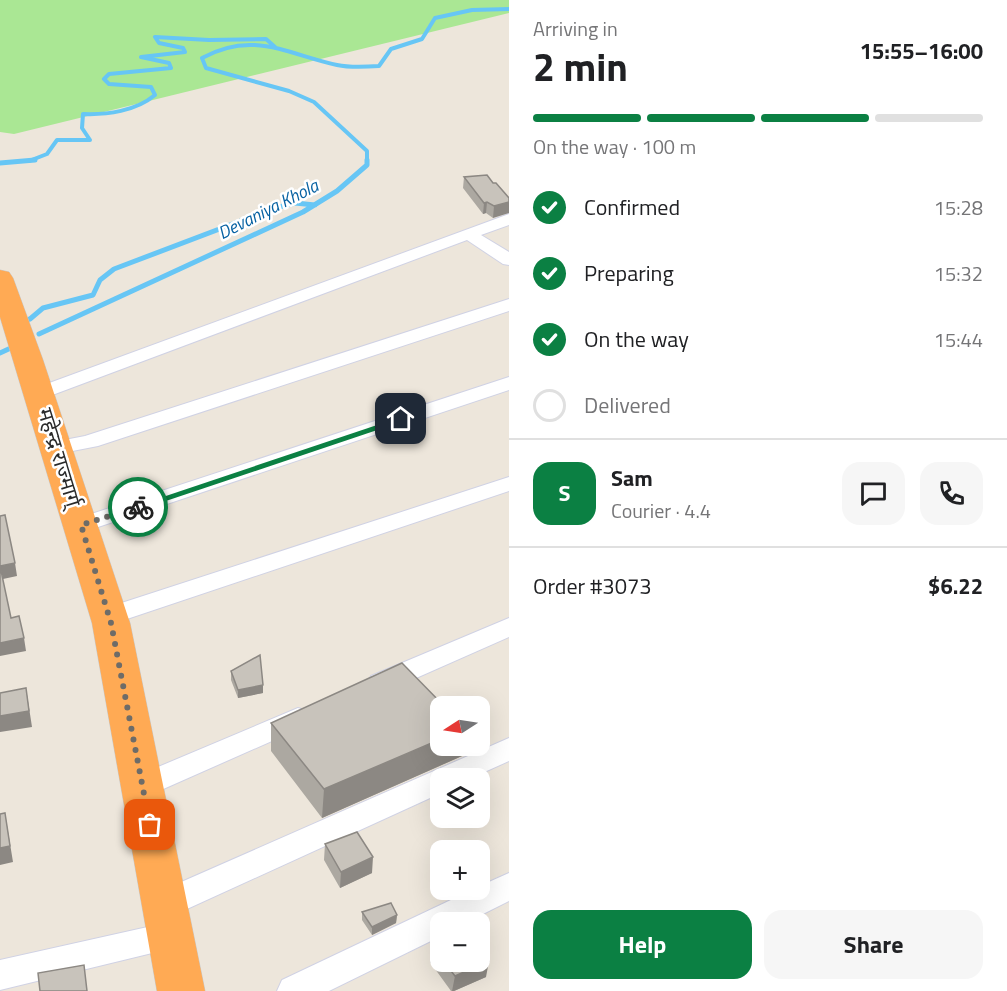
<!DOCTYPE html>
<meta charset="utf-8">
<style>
:root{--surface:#fff;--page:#f6f6f6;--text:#202124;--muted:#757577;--line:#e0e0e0;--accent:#0b8043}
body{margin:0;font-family:"Titillium Web","Noto Sans Devanagari",sans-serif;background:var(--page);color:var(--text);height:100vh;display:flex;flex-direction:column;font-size:22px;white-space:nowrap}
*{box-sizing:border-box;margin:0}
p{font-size:20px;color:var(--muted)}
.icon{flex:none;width:33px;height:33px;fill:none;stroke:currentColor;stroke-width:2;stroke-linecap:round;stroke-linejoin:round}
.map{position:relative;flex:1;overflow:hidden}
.side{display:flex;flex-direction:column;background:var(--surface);width:498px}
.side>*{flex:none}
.needle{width:39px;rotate:258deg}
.tools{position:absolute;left:430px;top:696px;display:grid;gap:12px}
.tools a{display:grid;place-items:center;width:60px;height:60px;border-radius:12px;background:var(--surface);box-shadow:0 6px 24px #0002;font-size:30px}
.pin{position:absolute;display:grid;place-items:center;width:51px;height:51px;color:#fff;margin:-26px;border-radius:12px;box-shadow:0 3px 9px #0006}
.courier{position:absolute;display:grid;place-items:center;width:60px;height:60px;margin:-30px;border:4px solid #0b8043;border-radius:50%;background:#fff;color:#222;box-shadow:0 2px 8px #0007}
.overview em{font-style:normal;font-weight:700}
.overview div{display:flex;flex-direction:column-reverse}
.overview{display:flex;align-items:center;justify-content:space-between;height:102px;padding:0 24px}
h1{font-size:39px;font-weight:700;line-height:45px}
.bar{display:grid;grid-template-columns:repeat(4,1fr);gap:9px 6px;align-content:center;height:72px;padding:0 24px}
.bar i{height:8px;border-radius:4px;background:var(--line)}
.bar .current{background:var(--accent)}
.bar p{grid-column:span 4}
.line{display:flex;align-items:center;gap:15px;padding:0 24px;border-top:2px solid var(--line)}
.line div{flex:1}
.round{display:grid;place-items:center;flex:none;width:63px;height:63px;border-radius:18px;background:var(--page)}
ol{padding:0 24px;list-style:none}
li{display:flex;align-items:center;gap:18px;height:66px}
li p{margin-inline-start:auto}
li .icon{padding:6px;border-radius:50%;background:var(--accent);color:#fff;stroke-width:4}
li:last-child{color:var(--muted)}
li i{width:33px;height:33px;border:3px solid var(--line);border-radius:50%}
.primary-button{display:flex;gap:12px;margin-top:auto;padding:12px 24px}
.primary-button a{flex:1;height:69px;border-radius:18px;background:var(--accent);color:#fff;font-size:24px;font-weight:700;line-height:69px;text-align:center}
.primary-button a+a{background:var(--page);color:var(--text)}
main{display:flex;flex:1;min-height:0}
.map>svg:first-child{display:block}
.green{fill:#aae794}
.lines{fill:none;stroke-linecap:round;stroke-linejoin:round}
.stream-far1{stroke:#67c6f5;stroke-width:4}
.stream{stroke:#67c6f5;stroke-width:5}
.minor-casing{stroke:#d0d2e4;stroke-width:2}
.highway-casing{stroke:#c8c8c8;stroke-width:1}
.minor{fill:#fff;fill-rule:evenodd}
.highway{fill:#ffaa54;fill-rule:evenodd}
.wall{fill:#aca8a1}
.shaded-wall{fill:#8c8883}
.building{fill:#c8c3bb;stroke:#8c8883;stroke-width:1.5}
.route{fill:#0b8043}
.done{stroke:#6e6c68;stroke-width:6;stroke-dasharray:0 10.8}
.labels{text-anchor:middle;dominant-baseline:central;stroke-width:5;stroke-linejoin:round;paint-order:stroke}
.far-water-label{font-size:18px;font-style:italic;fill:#0661a2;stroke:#fff}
.street-label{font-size:21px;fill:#2a2a2a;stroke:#fff}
</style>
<main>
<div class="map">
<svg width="509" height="991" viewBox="0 0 509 991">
<rect width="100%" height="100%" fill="#ede6db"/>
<path class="green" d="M0,0H509V13L14,134L0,132Z"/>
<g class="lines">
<path class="stream-far1" d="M29,161L47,154L57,140H90L82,128L83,114C107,115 136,111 155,95L151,87L109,84L104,79L109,74L171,68L169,63L141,57L185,52L183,48L159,43L155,37L209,40L266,39L275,47
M367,161V151L314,102L289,91L206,68L202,58C253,30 287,54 337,65C351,68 365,67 379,66L391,49L422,39L435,18L472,10L509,9"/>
<path class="stream" d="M0,163L35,160
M19,322L30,319L43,308L93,295L100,280L114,269L275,208L295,203L315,205
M39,334L303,212L337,191L367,165V160
M0,353L13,347"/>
<defs>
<path id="minor" d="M509,214V225L481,235L509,252V265L503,264L467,240L47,397H33L30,393L33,389Z
M509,299V311L98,446L57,454L49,453L46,448L49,443L85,436Z
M509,377V390L89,530L81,532L73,530L69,525L73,520Z
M509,477V491L118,622L109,625L100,622L96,616L100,610Z
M509,618V637L389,690L380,693L371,690L367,683L371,676Z
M298,708L308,711L312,718L308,725L152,794L142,797L132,794L128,786L132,778Z
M509,738V761L471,778H441V793L176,914L165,917L154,914L149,904L154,894Z
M509,873V901L467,922H441V936L329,991H277L282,980L472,890H480V886Z
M170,922L181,926L186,936L181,946L0,990V960Z"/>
<path id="highway" d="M0,270L9,272L13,278L43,360L130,623L205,991H157L92,623L0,317Z"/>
</defs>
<use href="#minor" class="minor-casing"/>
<use href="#highway" class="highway-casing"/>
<use href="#minor" class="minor"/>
<use href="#highway" class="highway"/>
</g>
<path class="wall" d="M464,177L493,183L509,198L493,218L486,213L483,214L463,188Z
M231,671L263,693L238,698L231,680Z
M271,723L462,756L322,818L271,751Z
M325,844L372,873L340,888L324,860Z
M362,912L397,915L396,923L372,935L362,920Z
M441,924V962H480L486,977L454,991H451L430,962L433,946L439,943L437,941L440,925Z"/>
<path class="shaded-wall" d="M487,202L486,213L483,214L484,203Z
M509,202V213L493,218L494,206Z
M15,563L17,576L3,579L0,566Z
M24,638L26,651L0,656V643Z
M263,685V693L238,698V690Z
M26,688L32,727L0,732V716Z
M441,739V746H463L462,756L322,818L324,789Z
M5,813L13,862L0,865V848Z
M373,857L372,873L340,888L341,872Z
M397,915L396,923L372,935V927Z
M489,961L486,977L454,991H452L455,976Z"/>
<path class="building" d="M487,175L493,183H496L509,198V202L494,206L487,202L484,203L464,177Z
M5,515L15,563L0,566L11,618L19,616L24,638L0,643V516Z
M260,655L263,685L238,690L231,671Z
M402,663L444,706H441V739L324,789L271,723Z
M26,688L29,711L0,716V693Z
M5,813L10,846L0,848V814Z
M357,832L373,857L341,872L325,844Z
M391,903L397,915L372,927L362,912Z
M457,916L461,922H444Z
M441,942V958L433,946Z
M480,948L489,961L455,976L444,962H480Z
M84,965L87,991H40L38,973Z"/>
<path class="route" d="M401,417L405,419L404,421L142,509L133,507Z"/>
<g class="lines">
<path class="done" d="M138,507L81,525L111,623L150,825"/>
</g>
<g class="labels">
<g class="far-water-label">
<text transform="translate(268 209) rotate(-27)">Devaniya Khola</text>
</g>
<g class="street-label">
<text transform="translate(60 457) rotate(73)">महेन्द्र राज्मार्ग्</text>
</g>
</g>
</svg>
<div class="tools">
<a><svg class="needle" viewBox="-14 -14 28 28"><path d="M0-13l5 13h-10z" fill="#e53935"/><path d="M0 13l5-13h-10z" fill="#757577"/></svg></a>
<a><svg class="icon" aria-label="layers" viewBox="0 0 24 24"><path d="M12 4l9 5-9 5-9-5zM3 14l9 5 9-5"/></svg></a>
<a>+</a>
<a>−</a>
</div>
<div class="pin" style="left:150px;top:825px;background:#ea580c"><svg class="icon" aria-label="bag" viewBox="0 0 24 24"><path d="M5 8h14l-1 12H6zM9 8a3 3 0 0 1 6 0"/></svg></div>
<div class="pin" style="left:401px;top:419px;background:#1f2937"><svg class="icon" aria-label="home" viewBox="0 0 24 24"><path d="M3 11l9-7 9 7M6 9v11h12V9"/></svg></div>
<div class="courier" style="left:138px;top:507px"><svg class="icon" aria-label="bike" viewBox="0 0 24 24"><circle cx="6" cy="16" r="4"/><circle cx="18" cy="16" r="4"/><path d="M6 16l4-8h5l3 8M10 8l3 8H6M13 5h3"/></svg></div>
</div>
<section class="side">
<div class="overview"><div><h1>2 min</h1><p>Arriving in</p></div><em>15:55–16:00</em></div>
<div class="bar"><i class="current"></i><i class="current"></i><i class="current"></i><i></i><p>On the way · 100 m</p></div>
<ol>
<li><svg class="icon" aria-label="check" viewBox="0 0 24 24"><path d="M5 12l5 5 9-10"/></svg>Confirmed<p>15:28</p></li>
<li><svg class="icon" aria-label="check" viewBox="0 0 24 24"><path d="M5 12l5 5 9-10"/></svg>Preparing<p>15:32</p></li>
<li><svg class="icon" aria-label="check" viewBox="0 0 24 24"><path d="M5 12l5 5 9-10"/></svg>On the way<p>15:44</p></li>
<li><i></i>Delivered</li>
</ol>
<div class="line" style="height:108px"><b class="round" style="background:var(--accent);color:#fff">S</b><div><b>Sam</b><p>Courier · 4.4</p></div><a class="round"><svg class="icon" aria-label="chat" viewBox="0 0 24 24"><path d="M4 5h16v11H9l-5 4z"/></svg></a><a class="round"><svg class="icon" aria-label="phone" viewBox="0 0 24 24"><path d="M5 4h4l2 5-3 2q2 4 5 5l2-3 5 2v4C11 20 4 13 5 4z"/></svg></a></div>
<div class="line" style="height:78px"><div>Order #3073</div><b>$6.22</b></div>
<div class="primary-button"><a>Help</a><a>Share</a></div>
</section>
</main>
